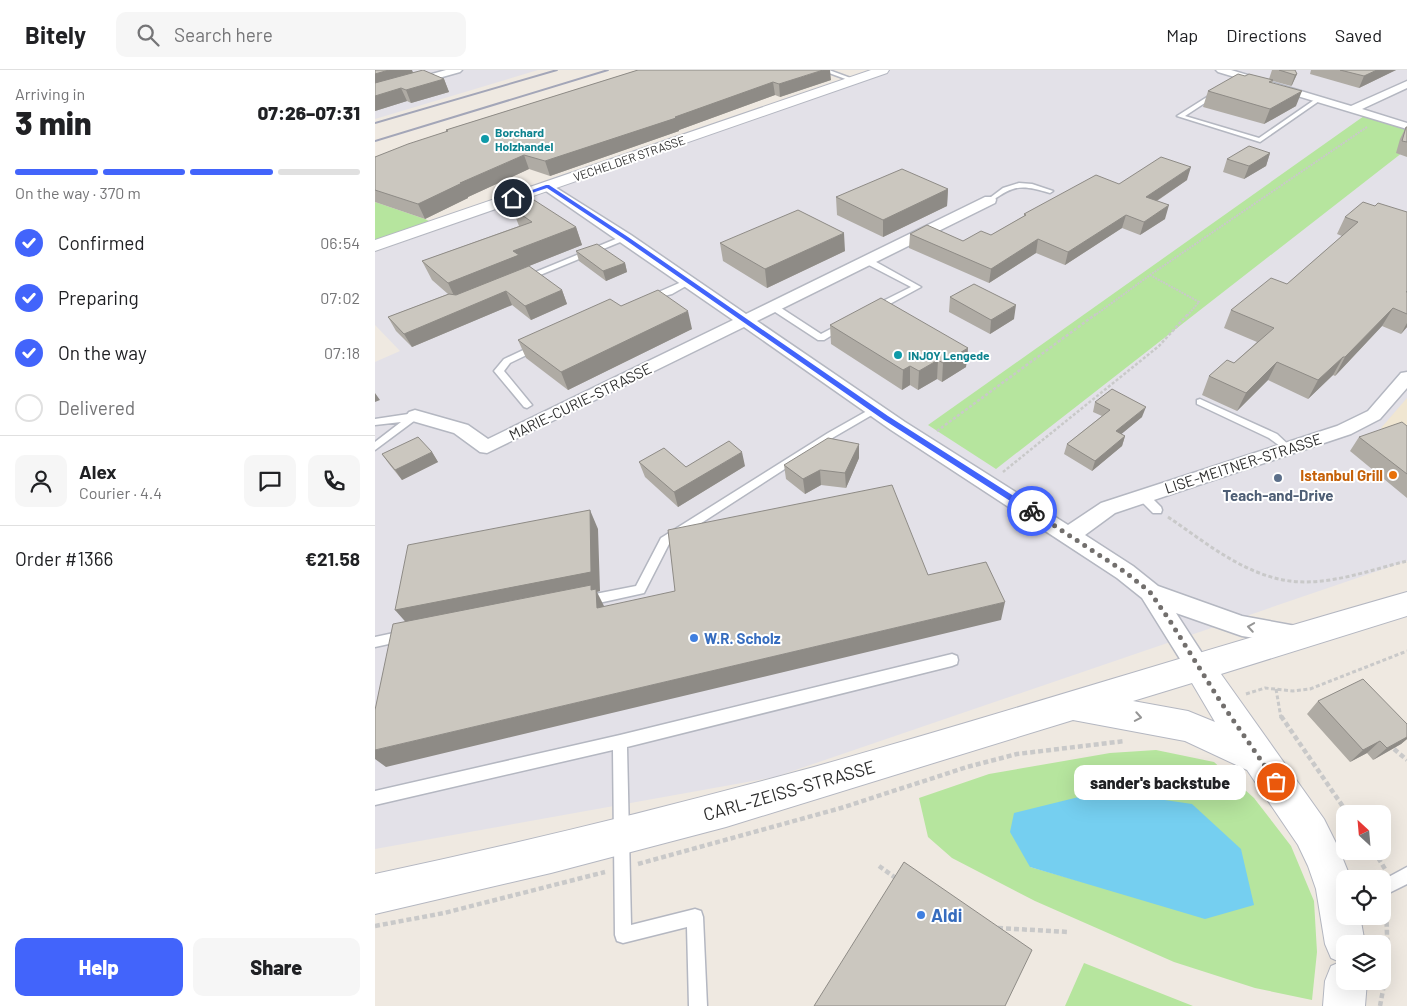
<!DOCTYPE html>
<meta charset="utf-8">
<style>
:root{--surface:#fff;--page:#f6f6f6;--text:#202124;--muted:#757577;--line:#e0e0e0;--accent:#4264fb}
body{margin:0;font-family:Barlow,sans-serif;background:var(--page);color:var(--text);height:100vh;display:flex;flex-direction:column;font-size:19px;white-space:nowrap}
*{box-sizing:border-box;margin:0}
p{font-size:16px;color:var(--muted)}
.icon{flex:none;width:28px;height:28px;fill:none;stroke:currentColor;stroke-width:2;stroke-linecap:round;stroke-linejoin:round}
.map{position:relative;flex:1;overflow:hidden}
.drawer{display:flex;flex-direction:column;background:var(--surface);width:375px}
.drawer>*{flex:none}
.needle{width:32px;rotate:334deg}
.tools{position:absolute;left:961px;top:735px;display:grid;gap:10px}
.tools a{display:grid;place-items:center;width:55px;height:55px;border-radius:10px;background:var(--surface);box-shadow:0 5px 20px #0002;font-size:25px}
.pin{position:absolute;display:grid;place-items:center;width:42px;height:42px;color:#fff;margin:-21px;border:2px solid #fff;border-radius:50%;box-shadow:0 1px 5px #0007}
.courier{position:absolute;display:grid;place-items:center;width:50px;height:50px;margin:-25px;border:4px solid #4264fb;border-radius:50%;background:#fff;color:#222;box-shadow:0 1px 6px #0007}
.bubble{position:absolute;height:35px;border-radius:10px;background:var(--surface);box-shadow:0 5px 20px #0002;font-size:16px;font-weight:800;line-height:35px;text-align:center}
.summary em{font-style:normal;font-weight:800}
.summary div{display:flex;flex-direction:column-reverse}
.summary{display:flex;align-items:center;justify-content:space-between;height:85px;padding:0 15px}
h1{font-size:32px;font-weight:800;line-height:38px}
.bar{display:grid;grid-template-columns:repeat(4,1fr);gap:8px 5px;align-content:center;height:60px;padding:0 15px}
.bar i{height:6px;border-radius:4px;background:var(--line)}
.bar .selected{background:var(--accent)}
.bar p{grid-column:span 4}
.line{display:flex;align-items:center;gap:12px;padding:0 15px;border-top:1px solid var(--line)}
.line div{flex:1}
.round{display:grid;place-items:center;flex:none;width:52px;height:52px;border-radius:10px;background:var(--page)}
ol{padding:0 15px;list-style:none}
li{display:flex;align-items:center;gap:15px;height:55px}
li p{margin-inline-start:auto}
li .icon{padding:5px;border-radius:50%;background:var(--accent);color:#fff;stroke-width:4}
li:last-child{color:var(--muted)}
li i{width:28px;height:28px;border:2px solid var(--line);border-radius:50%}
.primary-button{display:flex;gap:10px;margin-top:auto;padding:10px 15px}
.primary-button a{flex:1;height:58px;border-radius:10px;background:var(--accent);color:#fff;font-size:20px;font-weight:800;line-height:58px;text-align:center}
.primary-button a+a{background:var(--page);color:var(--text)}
header{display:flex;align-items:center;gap:30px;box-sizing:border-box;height:70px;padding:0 25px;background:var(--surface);border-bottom:1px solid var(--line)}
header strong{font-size:24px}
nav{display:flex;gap:28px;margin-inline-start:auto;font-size:18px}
.search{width:350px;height:45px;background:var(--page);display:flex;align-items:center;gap:12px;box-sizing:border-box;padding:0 18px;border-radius:10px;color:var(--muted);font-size:19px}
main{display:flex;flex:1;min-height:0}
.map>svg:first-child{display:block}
.industrial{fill:#e3e1e8}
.education{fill:#f0e6d1}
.green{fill:#b6e59e;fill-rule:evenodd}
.water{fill:#75cff0}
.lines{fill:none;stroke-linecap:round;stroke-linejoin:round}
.service-casing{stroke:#b4b7c1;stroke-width:3}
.minor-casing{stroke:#b4b7c1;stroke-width:3}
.secondary-casing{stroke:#b4b7c1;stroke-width:2}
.path-far3{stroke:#c9c9c9;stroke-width:2;stroke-dasharray:2 1;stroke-linecap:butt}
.path-far2{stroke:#c9c9c9;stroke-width:2.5;stroke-dasharray:3 2;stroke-linecap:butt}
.path-far1{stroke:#c9c9c9;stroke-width:3;stroke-dasharray:4 2.5;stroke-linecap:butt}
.path{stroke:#c9c9c9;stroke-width:4.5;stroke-dasharray:5 3;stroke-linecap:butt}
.service{fill:#fff;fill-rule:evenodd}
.minor{fill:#fff;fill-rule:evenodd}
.secondary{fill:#fff;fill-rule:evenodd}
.rail{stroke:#a3a6b8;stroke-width:2}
.wall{fill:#afaba4}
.shaded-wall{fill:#8e8b86}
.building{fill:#cbc7bf;stroke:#8e8b86}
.oneway{stroke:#969696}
.route{fill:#4264fb}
.done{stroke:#726f6d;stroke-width:5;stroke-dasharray:0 9}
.culture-dot{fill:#0f9aa8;stroke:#fff;stroke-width:2}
.food-dot{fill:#e8710a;stroke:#fff;stroke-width:2}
.service-dot{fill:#5c6f8a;stroke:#fff;stroke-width:2}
.shop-dot{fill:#3f7fe0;stroke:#fff;stroke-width:2}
.labels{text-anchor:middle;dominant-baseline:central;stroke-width:4;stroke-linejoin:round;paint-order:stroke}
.far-culture-label{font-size:12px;font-weight:bold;fill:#0d838f;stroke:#fff;text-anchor:start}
.far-street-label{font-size:12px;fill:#2e2e2e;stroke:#fff}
.street-label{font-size:15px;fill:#2e2e2e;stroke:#fff}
.food-label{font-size:15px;font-weight:bold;fill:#c56008;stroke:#fff;text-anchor:end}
.service-label{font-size:15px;font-weight:bold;fill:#4e5e75;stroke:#fff}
.shop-label{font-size:15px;font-weight:bold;fill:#366cbe;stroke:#fff;text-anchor:start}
.near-street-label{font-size:18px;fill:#2e2e2e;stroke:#fff}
.near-shop-label{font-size:18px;font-weight:bold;fill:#366cbe;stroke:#fff;text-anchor:start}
</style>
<header>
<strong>Bitely</strong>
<div class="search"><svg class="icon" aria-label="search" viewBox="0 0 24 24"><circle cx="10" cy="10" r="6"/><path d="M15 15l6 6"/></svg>Search here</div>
<nav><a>Map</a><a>Directions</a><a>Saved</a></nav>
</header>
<main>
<section class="drawer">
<div class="summary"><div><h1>3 min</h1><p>Arriving in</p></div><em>07:26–07:31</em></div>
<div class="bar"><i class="selected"></i><i class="selected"></i><i class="selected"></i><i></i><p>On the way · 370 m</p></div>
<ol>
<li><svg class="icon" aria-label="check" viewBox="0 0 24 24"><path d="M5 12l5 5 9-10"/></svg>Confirmed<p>06:54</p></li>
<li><svg class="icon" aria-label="check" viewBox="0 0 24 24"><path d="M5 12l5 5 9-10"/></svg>Preparing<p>07:02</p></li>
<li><svg class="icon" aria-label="check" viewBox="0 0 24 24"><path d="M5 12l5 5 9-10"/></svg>On the way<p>07:18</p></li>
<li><i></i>Delivered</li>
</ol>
<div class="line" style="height:90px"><a class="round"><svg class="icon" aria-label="person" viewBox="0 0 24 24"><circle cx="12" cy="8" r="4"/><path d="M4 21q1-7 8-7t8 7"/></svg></a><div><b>Alex</b><p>Courier · 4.4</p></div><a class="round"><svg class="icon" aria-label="chat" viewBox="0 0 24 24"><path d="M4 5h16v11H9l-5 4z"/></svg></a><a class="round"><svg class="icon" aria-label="phone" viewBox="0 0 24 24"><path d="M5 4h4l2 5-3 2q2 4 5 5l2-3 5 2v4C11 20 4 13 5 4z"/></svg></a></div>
<div class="line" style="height:65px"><div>Order #1366</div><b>€21.58</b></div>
<div class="primary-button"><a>Help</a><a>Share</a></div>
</section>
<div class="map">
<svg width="1032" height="936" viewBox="0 0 1032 936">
<rect width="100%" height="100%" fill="#efe9e1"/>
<path class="industrial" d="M0,0H163L0,49Z
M514,0H1032V491L400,707L0,779V292L25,281L0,255V182L396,43Z"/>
<path class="education" d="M1032,328V378L1006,358Z"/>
<path class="green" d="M989,46L1032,60V79L621,399L553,355Z
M0,132L50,149L56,152L0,176Z
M781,680L839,692L879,728L916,776L939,831L942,882L937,930L880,918L799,892L660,831L577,788L553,767L544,728L614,704L735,683ZM728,721L736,820L655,797Z
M709,893L818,936H690Z"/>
<path class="water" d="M728,721L817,734L866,779L879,835L830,849L655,797L635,762L639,743Z"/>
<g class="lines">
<defs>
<path id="service" d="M446,0H454L481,10L476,11Z
M840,22L845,23L810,46L884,68L942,28L947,29L885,72L802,46Z
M644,113L657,114L678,121L675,123C648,115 640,114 617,131L612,130L628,118Z
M248,166L255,168L153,210L146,208Z
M488,188H494L546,217L502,241H496V237L536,217L488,192Z
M311,210L318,212L297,224L274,230L270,228Z
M394,234H400L446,264L465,254H471L472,256L449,270H443L394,238Z
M161,274L164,275V279L135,293L129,301L157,335L152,338L149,337L119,301L129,289Z
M825,329L902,364L918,379L913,382L894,368L822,334V330Z
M499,337L504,340L502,342L459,367L294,474L269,523L210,536L206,534L204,531L206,528L210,526L261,516L286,468L453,363Z
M40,343L45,346L43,348L0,380V372L26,352L0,355V349Z
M768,422L772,423L786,437L787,440L786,443H778L764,429L763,426Z
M28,561L32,562L34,566L32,570L0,577V567Z
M577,584L582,586L583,590L582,594L577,596L252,677L256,855L320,839L326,841L328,847L332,936H314L312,857L248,873L242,871L240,865L238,680L0,735V721L245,665Z
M1032,797V814L1008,826V810Z"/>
<path id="minor" d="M71,0H87L85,2L0,26V20Z
M841,0H856L976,36L1032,11V18L987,39L1032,53V59L843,2Z
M172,112L256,165L371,244L610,127H620L621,130L620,133L382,251L530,352L693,455L726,433L962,356L993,341L1026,303L1032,302V318L1005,349L976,364L740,443L710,465L758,496L783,516L867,546L932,558L936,565L932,572L924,575L867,566L801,543L836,597L833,605L824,608L815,605L767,528L742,508L516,360L369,257L112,383L105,382L79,363L34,350L31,346L34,342L40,340L93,355L113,369L358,250L168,119L166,116Z"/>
<path id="secondary" d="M496,0H514L512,3L0,181V170Z
M1032,522V546L846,604L949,749L963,777L976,809H970V846H985L990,874H970V911H992L990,936H948L950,911L956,896L965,892L956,888L950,874L941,819L933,796L923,775L872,700L810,671L698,650L351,757L176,803L0,844V804C147,773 293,737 439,697C637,641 834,578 1032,522ZM817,613L840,652L813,641L758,631Z"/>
</defs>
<use href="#service" class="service-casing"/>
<use href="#minor" class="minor-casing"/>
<use href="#secondary" class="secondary-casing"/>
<path class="path-far3" d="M775,205L824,232L812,246
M719,246L775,205L992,57"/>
<path class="path-far2" d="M562,361L721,244
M628,402L784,276L813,244"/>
<path class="path-far1" d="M793,447C830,472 869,505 915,511C954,516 995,500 1032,491
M901,619L906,648
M871,624L890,618L918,621L935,619L1032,581"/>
<path class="path" d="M906,646L973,744
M1019,679L1032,690
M999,781L1010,799
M263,794L466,738L592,697L642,684L750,671
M504,796L522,809
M0,856L69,843L230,802
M623,858L694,862
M1005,936L1013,893L1011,835"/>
<use href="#service" class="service"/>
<use href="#minor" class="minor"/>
<use href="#secondary" class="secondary"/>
<path class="rail" d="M0,53L182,0
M0,71L233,0"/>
</g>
<path class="wall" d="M0,0L38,3L69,9L74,22L36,33L32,31L0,41Z
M263,0L456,10L405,27L400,25L304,60V61L175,106L154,99L93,127V128L50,149L0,132V87L71,62V60Z
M897,0H920L922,4L917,15L916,16L898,11L897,13L921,36L889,54L828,37L833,21L870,6L894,9Z
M936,0H1021L984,18L935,4Z
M1031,57H1032V87L1021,83L1025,69Z
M895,83L891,96L869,109L848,102L852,89Z
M812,110L782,131L790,149L765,165L747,158L690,195L661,183L614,213L534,178L535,164L588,171L616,165L649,146V144L744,114Z
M573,119L572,136L508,167L462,145L461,127Z
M1000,136L1032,142V257L1026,264L1007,256L960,306L958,305L933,329L893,310L862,341L827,325L834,306L859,293L882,272L849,258L856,240L912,214L967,166L962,164L970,147Z
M137,138L201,157L207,175L149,198L187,220L192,234L156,250L137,235L37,277L21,261L13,247L73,224L57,210L47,191L144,156Z
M345,173L470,181L392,218L348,191Z
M201,181L250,193L252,202L231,211L204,191Z
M575,227L639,249L615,264L574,242Z
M246,236L317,259L193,320L151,288L143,270Z
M455,255L593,278L591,297L567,312L562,309L543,320L535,315L527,320L456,274Z
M720,332L767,347L746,364L750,366L747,376L717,401L689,384L692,374L727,346L718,342Z
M1032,356V428L975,381L984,367Z
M57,382L63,392L27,410L14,394L7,384Z
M484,388L471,418L446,415L430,424L411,409L409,395Z
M264,392L311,397L370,396L303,437L270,407Z
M943,631L1032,654V669L1026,674L998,690L992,683L975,692L932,644Z"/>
<path class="shaded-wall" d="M14,0H37L40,7L0,18V4Z
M448,0H455L456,10L405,27L404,14Z
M1002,0H1021L984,18L989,6Z
M922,4L917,15L916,16L920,5Z
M69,9L74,22L36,33L31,20Z
M398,12L400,25L304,60V61L175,106L170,91Z
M26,18L32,31L0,41V26Z
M927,21L921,36L889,54L895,39Z
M895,83L891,96L869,109L874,96Z
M149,85L154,99L93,127V128L50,149L43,134L85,113Z
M816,97L812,110L768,140L771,127Z
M573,119L572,136L508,167V150Z
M794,135L790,149L765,165L769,152Z
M751,145L747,158L690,195L693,182Z
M201,157L207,175L149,198L82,232L73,213L138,181Z
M469,163L470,181L392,218L390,199Z
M663,169L661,183L614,213L616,199Z
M250,193L252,202L231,211L228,201Z
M187,220L192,234L156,250L150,236Z
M131,221L137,235L37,277L29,264Z
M641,235L639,249L615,264L616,250Z
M1018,238L1007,256L960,306L970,287Z
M313,241L317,259L193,320L186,302Z
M1032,253V257L1026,264Z
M593,278L591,297L567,312L568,293Z
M968,287L958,305L933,329L943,310Z
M563,290L562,309L543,320L544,301Z
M902,292L893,310L862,341L871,323Z
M535,296V315L527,320L528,300Z
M0,323L5,330L0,332Z
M771,337L767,347L738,371L741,361Z
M750,366L747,376L717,401L720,391Z
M484,374V388L471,418L470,403Z
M57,382L63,392L27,410L20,400Z
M367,382L370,396L303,437L299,422Z
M445,400L446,415L430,424L428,409Z
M215,440L223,459L225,521L222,522L230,538L36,558L20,540Z
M630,532L626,550L11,697L0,689V680Z
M1032,667V669L1026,674L998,690L1012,678Z
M1005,671L992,683L975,692L988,680Z"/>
<path class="building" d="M0,0H14L0,4Z
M48,0L69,9L31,20L26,18L0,26V13Z
M263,0H448L404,14L398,12L300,47L301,48L170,91L149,85L85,113H87L43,134L0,120V87L33,74L73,61L71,60Z
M904,0H920L922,4L920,5Z
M965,0H1002L989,6Z
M863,4L870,6L874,4L898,10L894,12L927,21L895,39L833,21Z
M1031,57H1032V72L1027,71Z
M874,76L895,83L874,96L852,89Z
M786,87L816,97L771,127L794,135L769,152L751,145L693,182L663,169L616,199L535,164L552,155L588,171L606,161L616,165L651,145L649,144L721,105L744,114Z
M527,99L573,119L508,150L461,127Z
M159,130L201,157L138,181L144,185L73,213L47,191L157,152L137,138Z
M988,132L1000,136L1003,133L1032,142V221L1031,222H1032V244L1018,238L970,287H968L943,310L902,292L871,323L834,306L852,290L859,293L899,258L856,240L896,208L912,214L983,152L970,147Z
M423,140L469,163L390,199L345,173Z
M222,174L250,193L228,201L201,181Z
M154,196L187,220L150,236L131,221L29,264L13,247L74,224L81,225Z
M599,214L641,235L616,250L575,227Z
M283,220L313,241L186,302L143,270L235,229L246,236Z
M506,228L593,278L568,293L563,290L544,301L535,296L528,300L455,255Z
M737,319L771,337L741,361L750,366L720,391L692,374L735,340L720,332Z
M1027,352L1032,356V404L984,367Z
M43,367L57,382L20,400L7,384Z
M453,368L484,374L470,403L445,400L428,409L409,395Z
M354,371L367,382L299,422L264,392L289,378L311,397Z
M517,415L553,505L611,492L630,532L0,680V640L18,554L216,515V520L221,519L222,538L300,521L293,460Z
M215,440L216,502L20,540L33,475Z
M988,609L1032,654V667L1012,678L1005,671L988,680L943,631Z
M529,792L657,880L630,936H439Z"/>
<defs><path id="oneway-chevron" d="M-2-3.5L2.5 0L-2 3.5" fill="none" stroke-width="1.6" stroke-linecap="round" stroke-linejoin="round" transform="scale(1.25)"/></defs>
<g class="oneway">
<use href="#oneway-chevron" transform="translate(876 557) rotate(-171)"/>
<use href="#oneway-chevron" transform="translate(763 647) rotate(10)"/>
</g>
<path class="route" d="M171,115H174L253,167L513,346L659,439V443H654L509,350L249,169L172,118L139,129L135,128Z"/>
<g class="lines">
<path class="done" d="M657,441L750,502L775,522L795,551L845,631L901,712"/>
</g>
<g class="culture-dot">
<circle cx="110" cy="69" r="5"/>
<circle cx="523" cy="285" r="5"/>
</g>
<circle class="food-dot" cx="1018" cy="405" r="5"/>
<circle class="service-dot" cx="903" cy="408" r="5"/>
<g class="shop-dot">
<circle cx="319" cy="568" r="5"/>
<circle cx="546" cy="845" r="5"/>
</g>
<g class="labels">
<g class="far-culture-label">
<text x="120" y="62">Borchard<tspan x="120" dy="14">Holzhandel</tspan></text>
<text x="533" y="285">INJOY Lengede</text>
</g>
<g class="far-street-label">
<text transform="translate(254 88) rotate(-19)">VECHELDER STRASSE</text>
</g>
<g class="street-label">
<text transform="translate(205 331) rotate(-26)">MARIE-CURIE-STRASSE</text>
<text transform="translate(868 393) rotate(-18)">LISE-MEITNER-STRASSE</text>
</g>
<g class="food-label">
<text x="1008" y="405">Istanbul Grill</text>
</g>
<g class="service-label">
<text x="903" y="425">Teach-and-Drive</text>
</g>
<g class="shop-label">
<text x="329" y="568">W.R. Scholz</text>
</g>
<g class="near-street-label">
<text transform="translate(414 720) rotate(-16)">CARL-ZEISS-STRASSE</text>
</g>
<g class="near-shop-label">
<text x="556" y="845">Aldi</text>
</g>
</g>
</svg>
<div class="tools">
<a><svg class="needle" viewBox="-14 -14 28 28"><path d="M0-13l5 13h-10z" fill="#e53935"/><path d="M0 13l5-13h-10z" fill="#757577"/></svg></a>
<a><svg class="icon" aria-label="locate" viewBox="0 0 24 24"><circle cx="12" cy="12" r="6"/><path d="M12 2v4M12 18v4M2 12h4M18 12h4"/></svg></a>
<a><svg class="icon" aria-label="layers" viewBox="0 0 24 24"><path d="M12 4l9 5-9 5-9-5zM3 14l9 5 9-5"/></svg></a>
</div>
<div class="pin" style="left:901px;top:712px;background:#ea580c"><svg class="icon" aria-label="bag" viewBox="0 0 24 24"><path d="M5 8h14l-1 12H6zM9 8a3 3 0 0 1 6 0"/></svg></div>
<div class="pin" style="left:138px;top:128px;background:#1f2937"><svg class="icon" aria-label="home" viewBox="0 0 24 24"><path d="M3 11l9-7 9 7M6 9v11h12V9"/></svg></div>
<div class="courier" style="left:657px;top:441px"><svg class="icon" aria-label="bike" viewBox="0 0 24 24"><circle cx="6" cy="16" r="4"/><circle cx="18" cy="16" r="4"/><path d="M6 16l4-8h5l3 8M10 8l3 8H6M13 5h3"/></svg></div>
<div class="bubble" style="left:699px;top:695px;width:172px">sander's backstube</div>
</div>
</main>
